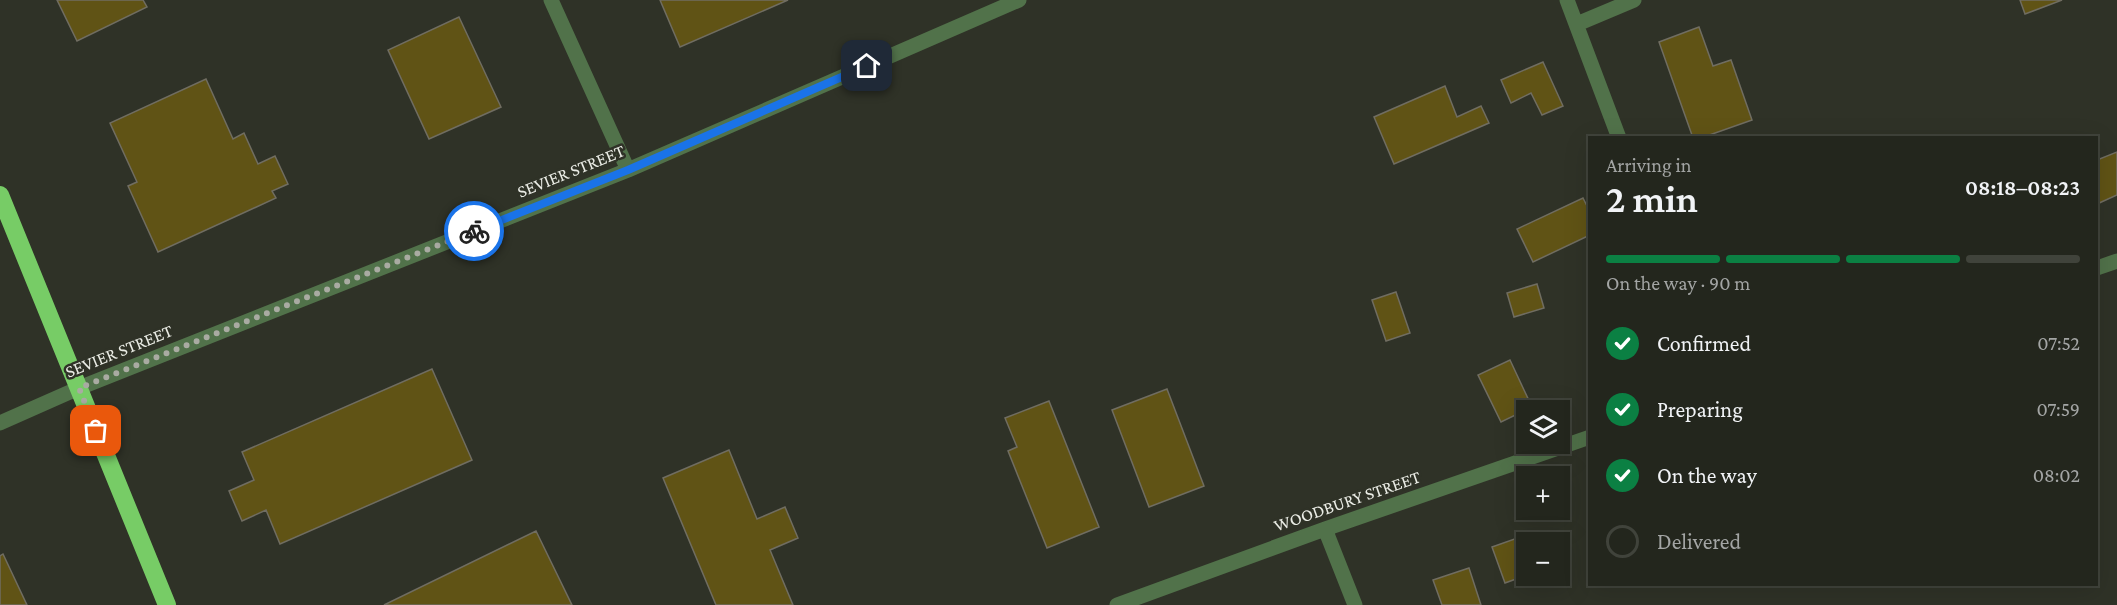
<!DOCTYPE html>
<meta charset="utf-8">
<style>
:root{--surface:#23261d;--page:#2f322a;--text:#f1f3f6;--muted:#a3a5a4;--line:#40433b;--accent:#0b8043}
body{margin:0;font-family:"Crimson Pro",serif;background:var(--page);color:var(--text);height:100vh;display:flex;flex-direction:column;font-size:22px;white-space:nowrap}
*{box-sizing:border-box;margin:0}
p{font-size:20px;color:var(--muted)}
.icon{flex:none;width:33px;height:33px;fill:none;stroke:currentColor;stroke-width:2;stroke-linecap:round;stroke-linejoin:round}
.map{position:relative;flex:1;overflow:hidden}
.drawer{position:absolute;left:1588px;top:136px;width:510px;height:450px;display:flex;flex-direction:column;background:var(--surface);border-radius:0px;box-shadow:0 6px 24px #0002,0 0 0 2px var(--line)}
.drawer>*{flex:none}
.buttons{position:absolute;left:1516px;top:400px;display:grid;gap:12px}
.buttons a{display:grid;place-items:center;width:54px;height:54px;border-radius:0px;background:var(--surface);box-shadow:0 6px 24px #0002,0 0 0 2px var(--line);font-size:30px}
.pin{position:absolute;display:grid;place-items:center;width:51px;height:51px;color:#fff;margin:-26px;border-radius:12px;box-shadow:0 3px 9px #0006}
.courier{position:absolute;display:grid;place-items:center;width:60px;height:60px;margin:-30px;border:4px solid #1a73e8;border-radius:50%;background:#fff;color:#222;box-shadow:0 2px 8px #0007}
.overview em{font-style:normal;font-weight:600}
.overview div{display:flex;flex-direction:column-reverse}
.overview{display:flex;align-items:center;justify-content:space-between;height:102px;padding:0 18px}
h1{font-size:39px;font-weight:600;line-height:45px}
.bar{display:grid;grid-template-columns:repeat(4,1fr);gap:9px 6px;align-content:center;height:72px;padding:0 18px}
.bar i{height:8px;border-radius:4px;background:var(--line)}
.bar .on{background:var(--accent)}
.bar p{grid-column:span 4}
ol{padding:0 18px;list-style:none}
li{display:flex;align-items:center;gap:18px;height:66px}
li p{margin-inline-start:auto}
li .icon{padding:6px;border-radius:50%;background:var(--accent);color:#fff;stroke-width:4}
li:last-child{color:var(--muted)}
li i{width:33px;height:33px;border:3px solid var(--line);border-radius:50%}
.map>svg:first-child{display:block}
.building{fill:#605315;stroke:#706d61;stroke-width:1.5}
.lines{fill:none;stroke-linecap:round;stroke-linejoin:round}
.street{stroke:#51724a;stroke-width:15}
.highway{stroke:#7c6;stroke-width:18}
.done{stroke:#a9aba2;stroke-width:6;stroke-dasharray:0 10.8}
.route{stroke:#1a73e8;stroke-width:8}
.labels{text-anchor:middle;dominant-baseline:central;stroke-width:5;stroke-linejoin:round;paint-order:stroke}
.street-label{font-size:18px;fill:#eaece5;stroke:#2f3227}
</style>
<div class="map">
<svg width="2117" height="605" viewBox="0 0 2117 605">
<rect width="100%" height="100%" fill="#2f3227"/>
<path class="building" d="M57,0H143L147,7L77,41Z
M660,0H788L680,47Z
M2020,0H2062L2025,14Z
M459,17L501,107L429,139L388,50Z
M1699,27L1713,66L1731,60L1752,120L1701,138H1693L1659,42Z
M1543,62L1563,106L1542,115L1531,93L1511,103L1501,80Z
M206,79L233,139L244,133L258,164L275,156L288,184L272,191L276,198L158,252L128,186L137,182L110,123Z
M1445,86L1457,117L1481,106L1489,123L1394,164L1374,117Z
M2117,152V195L2097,204V160Z
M1583,198L1590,212V235L1533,262L1517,229Z
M1537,284L1544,308L1514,317L1507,293Z
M1396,292L1410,333L1386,341L1372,300Z
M1510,360L1532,407L1501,422L1478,375Z
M432,369L472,460L280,544L266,510L242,521L229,491L254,480L242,452Z
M1167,389L1204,486L1149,507L1112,410Z
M1049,401L1099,527L1047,548L1008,451L1017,447L1005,418Z
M729,450L757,519L785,507L798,538L770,550L793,605H716L663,478Z
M536,531L572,605H384Z
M1529,534L1533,543H1527V575L1505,583L1492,547Z
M3,554L27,605H0V556Z
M1469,568L1481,605H1442L1433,580Z"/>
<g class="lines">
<path class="street" d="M551,0L628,170
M1567,0L1619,138
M1577,24L1634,0
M2097,268L2117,261
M0,423L79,388L628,170L1019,0
M1325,529L1355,605
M1117,605L1325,529L1590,437"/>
<path class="highway" d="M0,195L167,605"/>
</g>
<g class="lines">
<path class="done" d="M96,431L79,388L474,231"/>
<path class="route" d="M474,231L628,170L867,66"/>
</g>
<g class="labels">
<g class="street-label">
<text transform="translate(571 171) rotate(-22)">SEVIER STREET</text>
<text transform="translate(119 351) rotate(-22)">SEVIER STREET</text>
<text transform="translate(1347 501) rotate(-19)">WOODBURY STREET</text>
</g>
</g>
</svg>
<div class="buttons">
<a><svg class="icon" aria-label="layers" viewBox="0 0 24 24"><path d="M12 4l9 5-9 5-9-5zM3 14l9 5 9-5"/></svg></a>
<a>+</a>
<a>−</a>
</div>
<div class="pin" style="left:96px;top:431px;background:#ea580c"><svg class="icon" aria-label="bag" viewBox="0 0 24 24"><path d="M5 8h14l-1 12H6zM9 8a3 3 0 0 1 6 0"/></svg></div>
<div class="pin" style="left:867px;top:66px;background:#1f2937"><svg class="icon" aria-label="home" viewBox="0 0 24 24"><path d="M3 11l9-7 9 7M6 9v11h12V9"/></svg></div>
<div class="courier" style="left:474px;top:231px"><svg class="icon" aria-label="bike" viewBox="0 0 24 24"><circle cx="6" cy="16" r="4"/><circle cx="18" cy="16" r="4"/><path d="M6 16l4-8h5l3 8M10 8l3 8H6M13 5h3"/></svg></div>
<section class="drawer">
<div class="overview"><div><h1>2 min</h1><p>Arriving in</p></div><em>08:18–08:23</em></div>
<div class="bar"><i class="on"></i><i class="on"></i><i class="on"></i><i></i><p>On the way · 90 m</p></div>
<ol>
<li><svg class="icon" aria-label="check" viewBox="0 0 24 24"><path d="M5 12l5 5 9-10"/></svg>Confirmed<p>07:52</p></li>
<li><svg class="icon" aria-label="check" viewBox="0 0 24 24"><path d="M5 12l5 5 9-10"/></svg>Preparing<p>07:59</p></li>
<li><svg class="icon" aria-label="check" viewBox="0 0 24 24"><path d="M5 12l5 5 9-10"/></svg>On the way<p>08:02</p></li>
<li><i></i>Delivered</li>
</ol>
</section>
</div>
